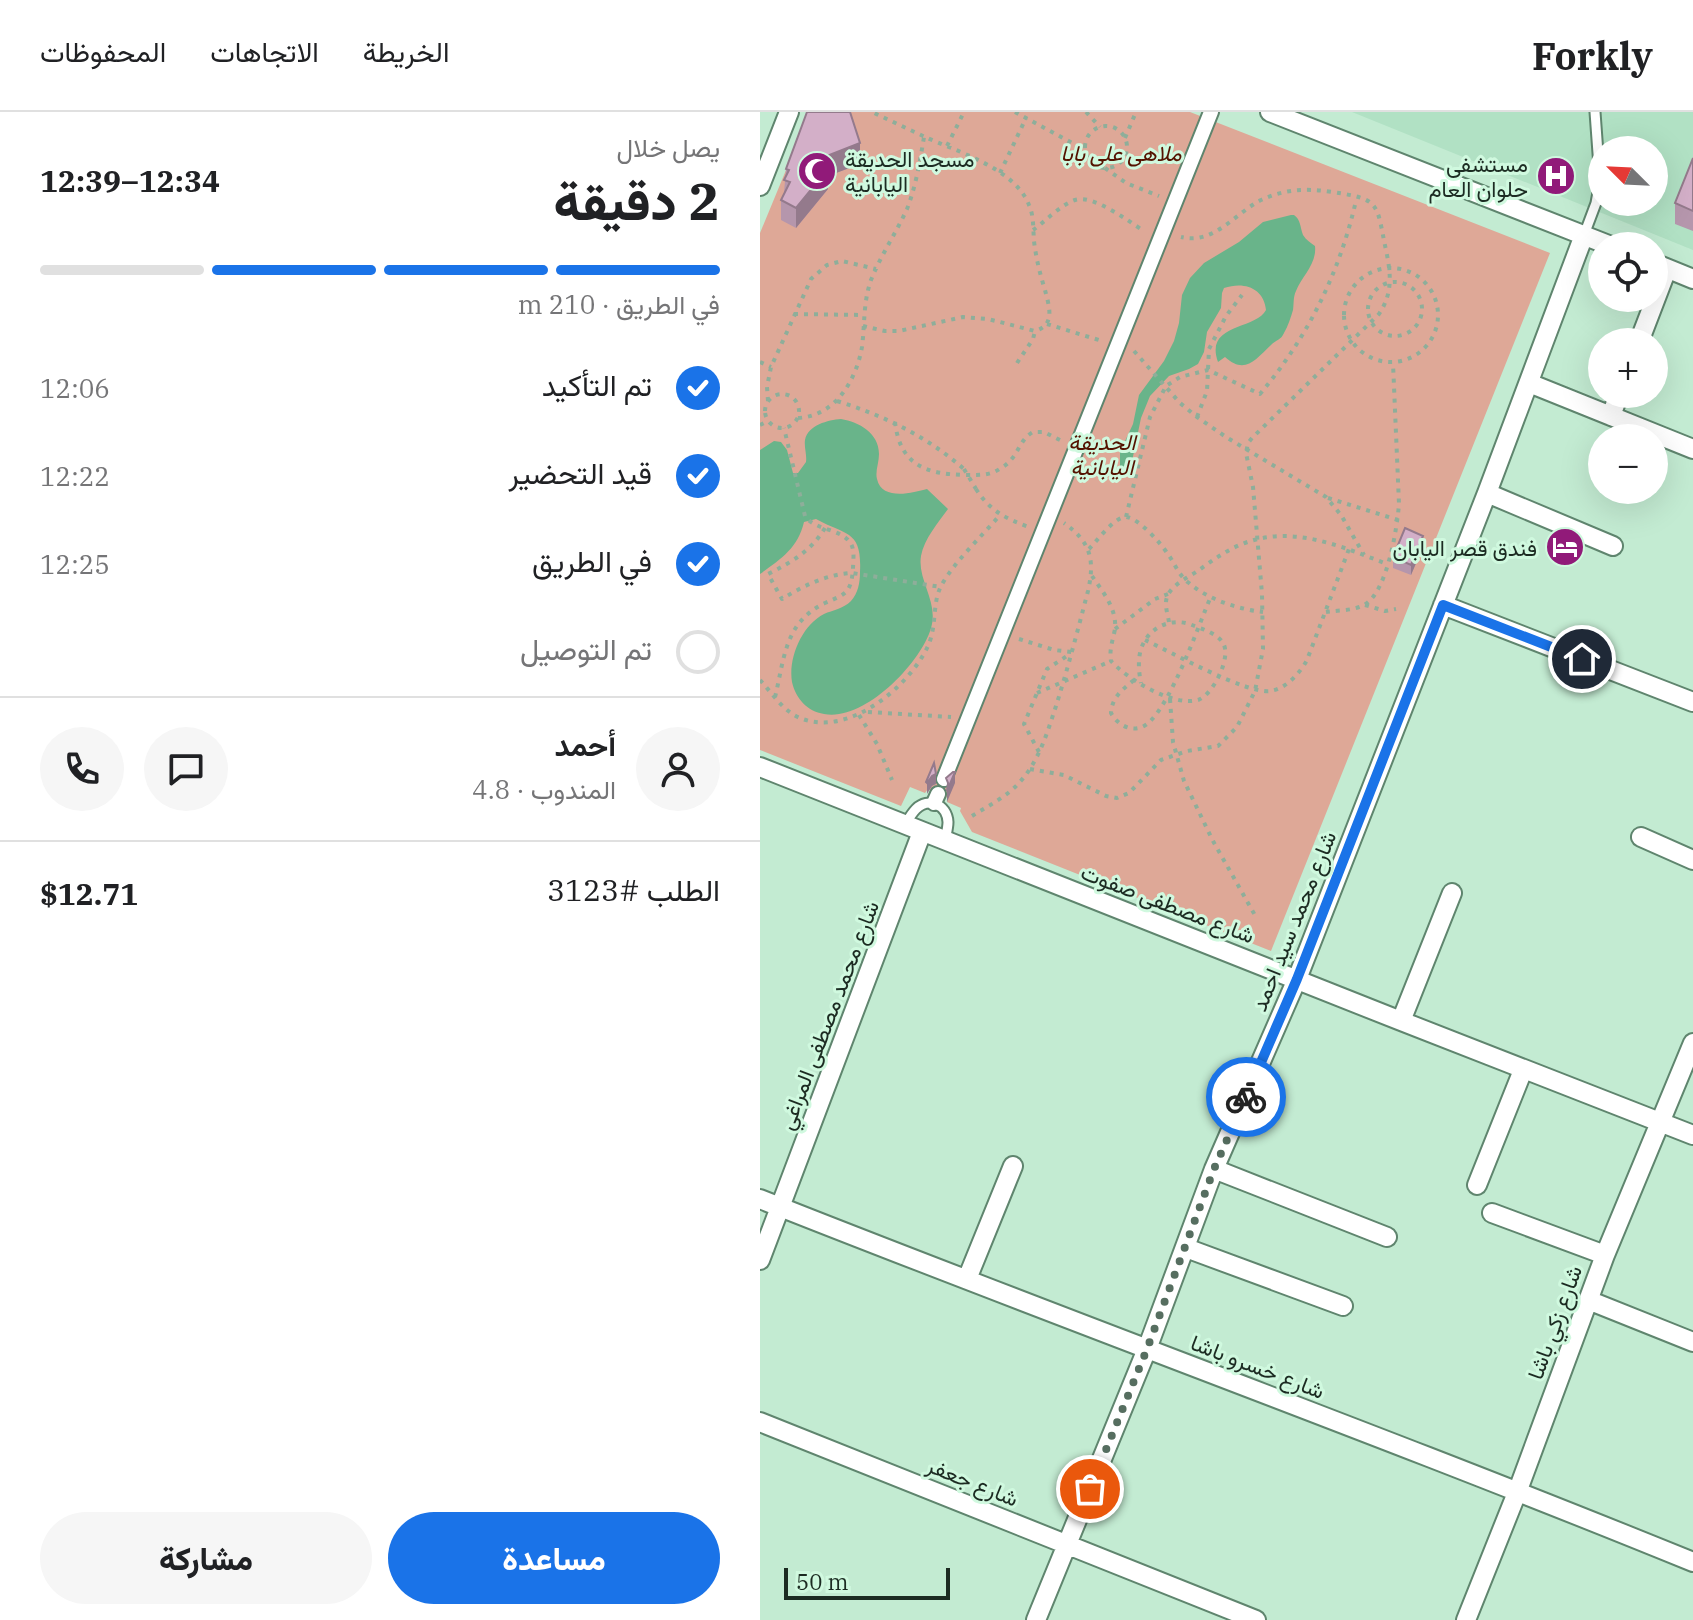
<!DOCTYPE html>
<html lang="ar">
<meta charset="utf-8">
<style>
:root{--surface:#fff;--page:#f6f6f6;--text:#202124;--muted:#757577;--line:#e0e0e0;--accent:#1a73e8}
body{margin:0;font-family:"IBM Plex Serif",Vazirmatn,serif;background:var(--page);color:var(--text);direction:rtl;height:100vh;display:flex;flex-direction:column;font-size:30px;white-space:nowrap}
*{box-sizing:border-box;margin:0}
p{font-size:26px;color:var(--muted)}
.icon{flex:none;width:44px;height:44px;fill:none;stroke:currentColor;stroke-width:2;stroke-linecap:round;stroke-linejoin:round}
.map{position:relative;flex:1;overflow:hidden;direction:ltr}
.panel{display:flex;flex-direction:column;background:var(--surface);width:760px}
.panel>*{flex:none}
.needle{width:52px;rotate:294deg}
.fabs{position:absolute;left:828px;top:24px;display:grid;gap:16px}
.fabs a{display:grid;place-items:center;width:80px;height:80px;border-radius:50%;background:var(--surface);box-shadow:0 8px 32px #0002;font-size:40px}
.scale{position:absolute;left:24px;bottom:20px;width:166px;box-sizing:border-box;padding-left:8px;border:4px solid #1c2b22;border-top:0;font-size:22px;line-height:28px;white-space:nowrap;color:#1c2b22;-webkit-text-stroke:6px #d0f9df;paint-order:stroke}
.pin{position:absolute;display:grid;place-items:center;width:68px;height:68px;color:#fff;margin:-34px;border:4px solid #fff;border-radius:50%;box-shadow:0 2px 8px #0007}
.courier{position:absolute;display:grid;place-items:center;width:80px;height:80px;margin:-40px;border:6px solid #1a73e8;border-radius:50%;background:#fff;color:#222;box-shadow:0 2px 10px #0007}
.summary em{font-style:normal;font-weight:800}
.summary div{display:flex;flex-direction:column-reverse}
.summary{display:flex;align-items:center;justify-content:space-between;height:136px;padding:0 40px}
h1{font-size:52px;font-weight:800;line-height:60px}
.bar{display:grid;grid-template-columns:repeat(4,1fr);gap:12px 8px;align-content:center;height:96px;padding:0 40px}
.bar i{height:10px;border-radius:6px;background:var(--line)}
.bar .current{background:var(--accent)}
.bar p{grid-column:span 4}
.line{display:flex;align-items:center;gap:20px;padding:0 40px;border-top:2px solid var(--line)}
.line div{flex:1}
.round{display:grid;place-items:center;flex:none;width:84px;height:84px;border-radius:42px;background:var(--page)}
ol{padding:0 40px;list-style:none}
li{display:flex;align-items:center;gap:24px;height:88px}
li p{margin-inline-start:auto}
li .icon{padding:8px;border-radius:50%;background:var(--accent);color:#fff;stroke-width:4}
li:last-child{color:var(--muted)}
li i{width:44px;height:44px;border:4px solid var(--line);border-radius:50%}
.action{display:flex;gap:16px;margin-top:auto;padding:16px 40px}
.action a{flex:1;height:92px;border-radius:48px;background:var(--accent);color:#fff;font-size:32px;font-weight:800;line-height:92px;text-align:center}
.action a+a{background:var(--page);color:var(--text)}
header{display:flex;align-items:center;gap:48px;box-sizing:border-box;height:112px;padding:0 40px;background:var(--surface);border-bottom:2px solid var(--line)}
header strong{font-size:38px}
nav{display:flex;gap:44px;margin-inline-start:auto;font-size:28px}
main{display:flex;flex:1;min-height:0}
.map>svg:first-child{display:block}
.built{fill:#b1e1c4;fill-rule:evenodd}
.green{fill:#dea897}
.water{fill:#69b48a}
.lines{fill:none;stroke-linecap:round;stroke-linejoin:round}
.service-casing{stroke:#5f856e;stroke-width:13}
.pedestrian-casing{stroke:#5f856e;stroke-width:18}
.minor-casing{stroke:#5f856e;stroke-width:22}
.path{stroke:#8eae9a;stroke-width:4;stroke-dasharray:4 6;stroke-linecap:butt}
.service{stroke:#fff;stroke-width:9}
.pedestrian{stroke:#fff;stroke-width:14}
.minor{stroke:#fff;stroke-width:18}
.path-bridge{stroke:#8eae9a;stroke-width:4;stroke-dasharray:4 6;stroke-linecap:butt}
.wall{fill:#b596ac}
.shaded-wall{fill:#947a8c}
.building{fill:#d3afc8;stroke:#947a8c;stroke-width:2}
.done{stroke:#566e60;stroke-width:8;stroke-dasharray:0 14.4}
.route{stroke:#1a73e8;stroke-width:10}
.labels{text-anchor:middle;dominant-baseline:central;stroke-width:6;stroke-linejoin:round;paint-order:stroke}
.park-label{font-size:22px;font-style:italic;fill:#541200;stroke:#d0f9df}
.poi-label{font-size:22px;fill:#1c2b22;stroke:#d0f9df;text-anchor:end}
.street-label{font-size:22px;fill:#1c2b22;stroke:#d0f9df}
</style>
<header>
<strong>Forkly</strong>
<nav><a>الخريطة</a><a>الاتجاهات</a><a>المحفوظات</a></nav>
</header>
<main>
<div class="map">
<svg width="933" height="1508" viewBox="0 0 933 1508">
<rect width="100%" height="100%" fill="#c3ebd2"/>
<path class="built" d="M592,0H933V138ZM842,38H894V90H842Z"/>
<path class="green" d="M50,0H430L790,141L511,839L212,720L200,699L201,696L187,690L188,686L168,677L165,681L150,675L141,694L0,638V121Z"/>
<path class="water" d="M531,103H534C541,108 540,115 543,123C546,128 551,131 555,134C557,152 542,164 536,179C533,185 534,192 533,198C531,205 528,214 524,221C521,228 516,228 511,233C495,248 485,263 465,245L458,250C444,211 496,218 506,198C504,176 484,169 464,176L462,181L461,196L447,220L444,240L438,252L429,257L409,264L390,284L381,306L371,354L368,357L363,358L360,355V340L373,312L379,283L404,249L414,229L419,211L422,183L430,166L444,151L479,130L503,110Z
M81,307C99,310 119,321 119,342C119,351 115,359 117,367C122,389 152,381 167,377L188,397C178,411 164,427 161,444C157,468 179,490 171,516C161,551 104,610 64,602C47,599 36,587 32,570C28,546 42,513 64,502C73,498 83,497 91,489C98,481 100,471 100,460C102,418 87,424 56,407L44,410C38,436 21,447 0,462V338L14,329L21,330L27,338L33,361H38L46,350C47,343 44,335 45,328C48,313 68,308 81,307Z"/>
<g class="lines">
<defs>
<path id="service" d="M824,123L836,91L840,69L835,0
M145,713C148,708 151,702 156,697C168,685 187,692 188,710C188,716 186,723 185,729"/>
<path id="pedestrian" d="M184,667L451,0
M174,691L178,682"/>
<path id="minor" d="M510,0L851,134
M0,74L29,0
M894,151L933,167
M879,230L907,157
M769,271L933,337
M851,304L859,282
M727,381L853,434
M683,493L933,590
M0,655L641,909L933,1023
M881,725L933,748
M641,909L692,781
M454,1057L627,1125
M717,1073L763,958
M0,1087C310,1210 624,1324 933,1450
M732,1101L845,1143
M426,1136L583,1194
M0,1148L162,720
M207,1167L253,1054
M828,1188L933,1230
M0,1310L496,1508
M276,1508L387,1237L454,1057L537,867L727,381L824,123
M706,1508L758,1378L845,1143L933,931"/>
</defs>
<use href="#service" class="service-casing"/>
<use href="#pedestrian" class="pedestrian-casing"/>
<use href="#minor" class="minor-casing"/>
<path class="path" d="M255,0L325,38
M326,0L340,15
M325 35a21 21 0 1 1 42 0a21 21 0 1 1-42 0Z
M365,26L376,0
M187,34L204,0
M345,56L366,71L399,84
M240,61L266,6
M273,118C286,109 300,93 315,88C333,82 368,109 384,119
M584 203a47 47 0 1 1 94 0a47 47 0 1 1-94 0Z
M608 197a27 27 0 1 1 54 0a27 27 0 1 1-54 0Z
M34,202L103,203
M287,212L342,229
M103,214L125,219H139L203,205L228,207L275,219C296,213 289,194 285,178C280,162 276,146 274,129C273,117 274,104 269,93C255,56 195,39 163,24C146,16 129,8 112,0
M374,239L420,291L437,305L466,325L566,385L581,403L604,443
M0,250L11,255
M257,251L273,227L275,219
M5 299a17 17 0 1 1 34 0a17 17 0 1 1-34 0Z
M8,289L7,275L11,255L51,167L67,153L82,149L116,157
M77,289C125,304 166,324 204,357
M437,305L447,279L449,237L466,204L482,183
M38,306C75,304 96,269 102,235C105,211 103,191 111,168C121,143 136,121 147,97C156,74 160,49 164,25
M135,310C140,354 167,362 205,363C219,363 230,364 241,356C259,346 258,328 273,320H284L300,328
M0,313L8,309
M216,377C229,398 246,407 269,415
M568,386L638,408
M366,405L390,305L406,274L420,265L448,258L500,282C547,226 578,164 595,93
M65,416C51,439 32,450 8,462L22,487C43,474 67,462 92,461L181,475
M329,437C337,429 354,405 366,405C377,405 401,431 407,441C415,451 418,463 429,471C449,488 478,497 503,500
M332,464C342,479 357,496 355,517C353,528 349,537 351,549C367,567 413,595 438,588C453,583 472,545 463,531C457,521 442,517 432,513C410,504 385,517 380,541C378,551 379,561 381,571
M605,493L625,499L636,497
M566,500C578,498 593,499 604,493C627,481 637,417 639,392L633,251
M409,510C408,504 406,498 406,492C405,475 428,466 439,458C453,448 467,438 482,432C532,412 580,434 627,452
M355,517L395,487L408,482
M259,527L294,538L312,540
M385,528C411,540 486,582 510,579C526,577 540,561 547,548L589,437
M0,568C12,581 23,599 40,606C88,626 149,575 168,534C177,514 172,492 181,474C194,450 222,424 240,403
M374,568C362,578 352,585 351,601C358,614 374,622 387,612C411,593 438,515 451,484
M277,581L351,549
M15,585C21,562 23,534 37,514C44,504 54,496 65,491C86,482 91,481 93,457C93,449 95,439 91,432C82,416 55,419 45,404L24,316
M410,587L413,630L424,669L453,729L496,805
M108,600L191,605
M99,603L117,632L132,668
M279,640L264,612L287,557L310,542
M270,657L304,663L346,684L357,686L369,681L401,648L427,639L458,634L477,615L495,579L503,537L502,482L493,375L486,341L488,331L492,326L619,202C633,181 631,162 626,138C616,92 622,87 572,80C546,76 525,77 501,88C474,102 454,133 421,125
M212,704C228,694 246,685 258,672C279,650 287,621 296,594C308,556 318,517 328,479C335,448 331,430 304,411"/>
<use href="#service" class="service"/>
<use href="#pedestrian" class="pedestrian"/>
<use href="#minor" class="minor"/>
<path class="path-bridge" d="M204,357L216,377"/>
</g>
<path class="wall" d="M933,46V119L915,112V91Z
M100,52L68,64V77L36,116L21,108V88L24,81L26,57Z
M663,435L651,463L633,456V445Z"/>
<path class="shaded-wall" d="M100,31V52L68,64V77L36,116V96L64,45Z
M663,424V435L651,463V453Z
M195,660V671L187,690V679Z
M176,662V672L172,674L167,682V671L172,664Z"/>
<path class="building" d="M47,0H90L100,31L64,45L68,57L36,96L21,88L30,70L24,68L29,58L26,57Z
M933,46V99L915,91Z
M645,416L663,424L651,453L633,445Z
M174,651L176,662L172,664L167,671L166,670Z
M193,660H195L187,679L188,671L186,666Z"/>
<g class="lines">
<path class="done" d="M330,1377L387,1237L454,1057L486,985"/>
<path class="route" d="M486,985L537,867L683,493L822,547"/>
</g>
<defs>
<symbol id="mosque-disc" viewBox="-11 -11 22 22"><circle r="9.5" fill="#911a79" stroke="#d0f9df"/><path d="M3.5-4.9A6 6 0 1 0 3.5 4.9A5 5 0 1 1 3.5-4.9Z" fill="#fff"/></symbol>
<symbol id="hospital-disc" viewBox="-11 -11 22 22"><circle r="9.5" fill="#911a79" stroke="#d0f9df"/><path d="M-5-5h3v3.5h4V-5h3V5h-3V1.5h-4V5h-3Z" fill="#fff"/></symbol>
<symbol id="hotel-disc" viewBox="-11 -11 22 22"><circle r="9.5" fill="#911a79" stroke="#d0f9df"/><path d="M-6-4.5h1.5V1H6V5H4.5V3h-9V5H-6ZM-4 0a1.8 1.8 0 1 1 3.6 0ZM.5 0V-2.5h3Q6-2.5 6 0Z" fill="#fff"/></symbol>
</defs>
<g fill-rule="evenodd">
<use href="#mosque-disc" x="35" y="37" width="44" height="44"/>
<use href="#hospital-disc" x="774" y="42" width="44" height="44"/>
<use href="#hotel-disc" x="783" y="413" width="44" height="44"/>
</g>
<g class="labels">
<g class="park-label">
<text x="361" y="40">ملاهى على بابا</text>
<text x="342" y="329">الحديقة<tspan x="342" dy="25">اليابانية</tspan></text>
</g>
<g class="poi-label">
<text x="85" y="46" text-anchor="start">مسجد الحديقة<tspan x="85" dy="25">اليابانية</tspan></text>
<text x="768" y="51">مستشفى<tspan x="768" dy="25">حلوان العام</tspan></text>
<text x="777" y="435">فندق قصر اليابان</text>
</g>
<g class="street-label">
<text transform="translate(408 791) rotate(21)">شارع مصطفى صفوت</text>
<text transform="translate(533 809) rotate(-68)">شارع محمد سيد احمد</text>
<text transform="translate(68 903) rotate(-69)">شارع محمد مصطفى المراغي</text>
<text transform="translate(794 1210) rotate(-70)">شارع زكي باشا</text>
<text transform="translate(498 1254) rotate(21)">شارع خسرو باشا</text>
<text transform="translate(213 1369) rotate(22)">شارع جعفر</text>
</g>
</g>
</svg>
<div class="fabs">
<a><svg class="needle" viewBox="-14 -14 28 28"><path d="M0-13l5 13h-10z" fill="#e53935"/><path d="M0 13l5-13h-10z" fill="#757577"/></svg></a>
<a><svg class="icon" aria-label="locate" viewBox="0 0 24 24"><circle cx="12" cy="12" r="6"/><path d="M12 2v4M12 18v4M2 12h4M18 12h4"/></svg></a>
<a>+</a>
<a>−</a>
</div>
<div class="scale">50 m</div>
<div class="pin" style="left:330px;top:1377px;background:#ea580c"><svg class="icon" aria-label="bag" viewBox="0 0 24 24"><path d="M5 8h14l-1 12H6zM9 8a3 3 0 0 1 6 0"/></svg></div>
<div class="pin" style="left:822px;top:547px;background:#1f2937"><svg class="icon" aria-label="home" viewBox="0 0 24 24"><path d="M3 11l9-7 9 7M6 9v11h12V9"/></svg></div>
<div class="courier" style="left:486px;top:985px"><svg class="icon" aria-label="bike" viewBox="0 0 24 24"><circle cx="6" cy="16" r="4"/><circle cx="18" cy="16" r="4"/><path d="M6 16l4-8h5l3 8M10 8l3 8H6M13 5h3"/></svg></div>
</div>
<section class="panel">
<div class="summary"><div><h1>2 دقيقة</h1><p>يصل خلال</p></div><em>12:34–12:39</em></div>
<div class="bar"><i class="current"></i><i class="current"></i><i class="current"></i><i></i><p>في الطريق · 210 m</p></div>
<ol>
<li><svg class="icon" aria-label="check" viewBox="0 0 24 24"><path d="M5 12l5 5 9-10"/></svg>تم التأكيد<p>12:06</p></li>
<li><svg class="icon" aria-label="check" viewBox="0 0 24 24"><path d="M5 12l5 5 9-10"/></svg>قيد التحضير<p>12:22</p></li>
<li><svg class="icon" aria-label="check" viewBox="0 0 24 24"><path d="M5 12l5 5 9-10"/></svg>في الطريق<p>12:25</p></li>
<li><i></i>تم التوصيل</li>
</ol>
<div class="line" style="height:144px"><a class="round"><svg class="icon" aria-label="person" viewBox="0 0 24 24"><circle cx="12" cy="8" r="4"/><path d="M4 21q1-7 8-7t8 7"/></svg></a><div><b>أحمد</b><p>المندوب · 4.8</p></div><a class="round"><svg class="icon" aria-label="chat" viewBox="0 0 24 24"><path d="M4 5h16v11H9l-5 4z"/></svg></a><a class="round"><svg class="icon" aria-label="phone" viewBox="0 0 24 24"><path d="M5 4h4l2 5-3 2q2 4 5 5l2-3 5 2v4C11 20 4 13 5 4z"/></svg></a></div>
<div class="line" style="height:104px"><div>الطلب #3123</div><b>$12.71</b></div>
<div class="action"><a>مساعدة</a><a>مشاركة</a></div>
</section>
</main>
